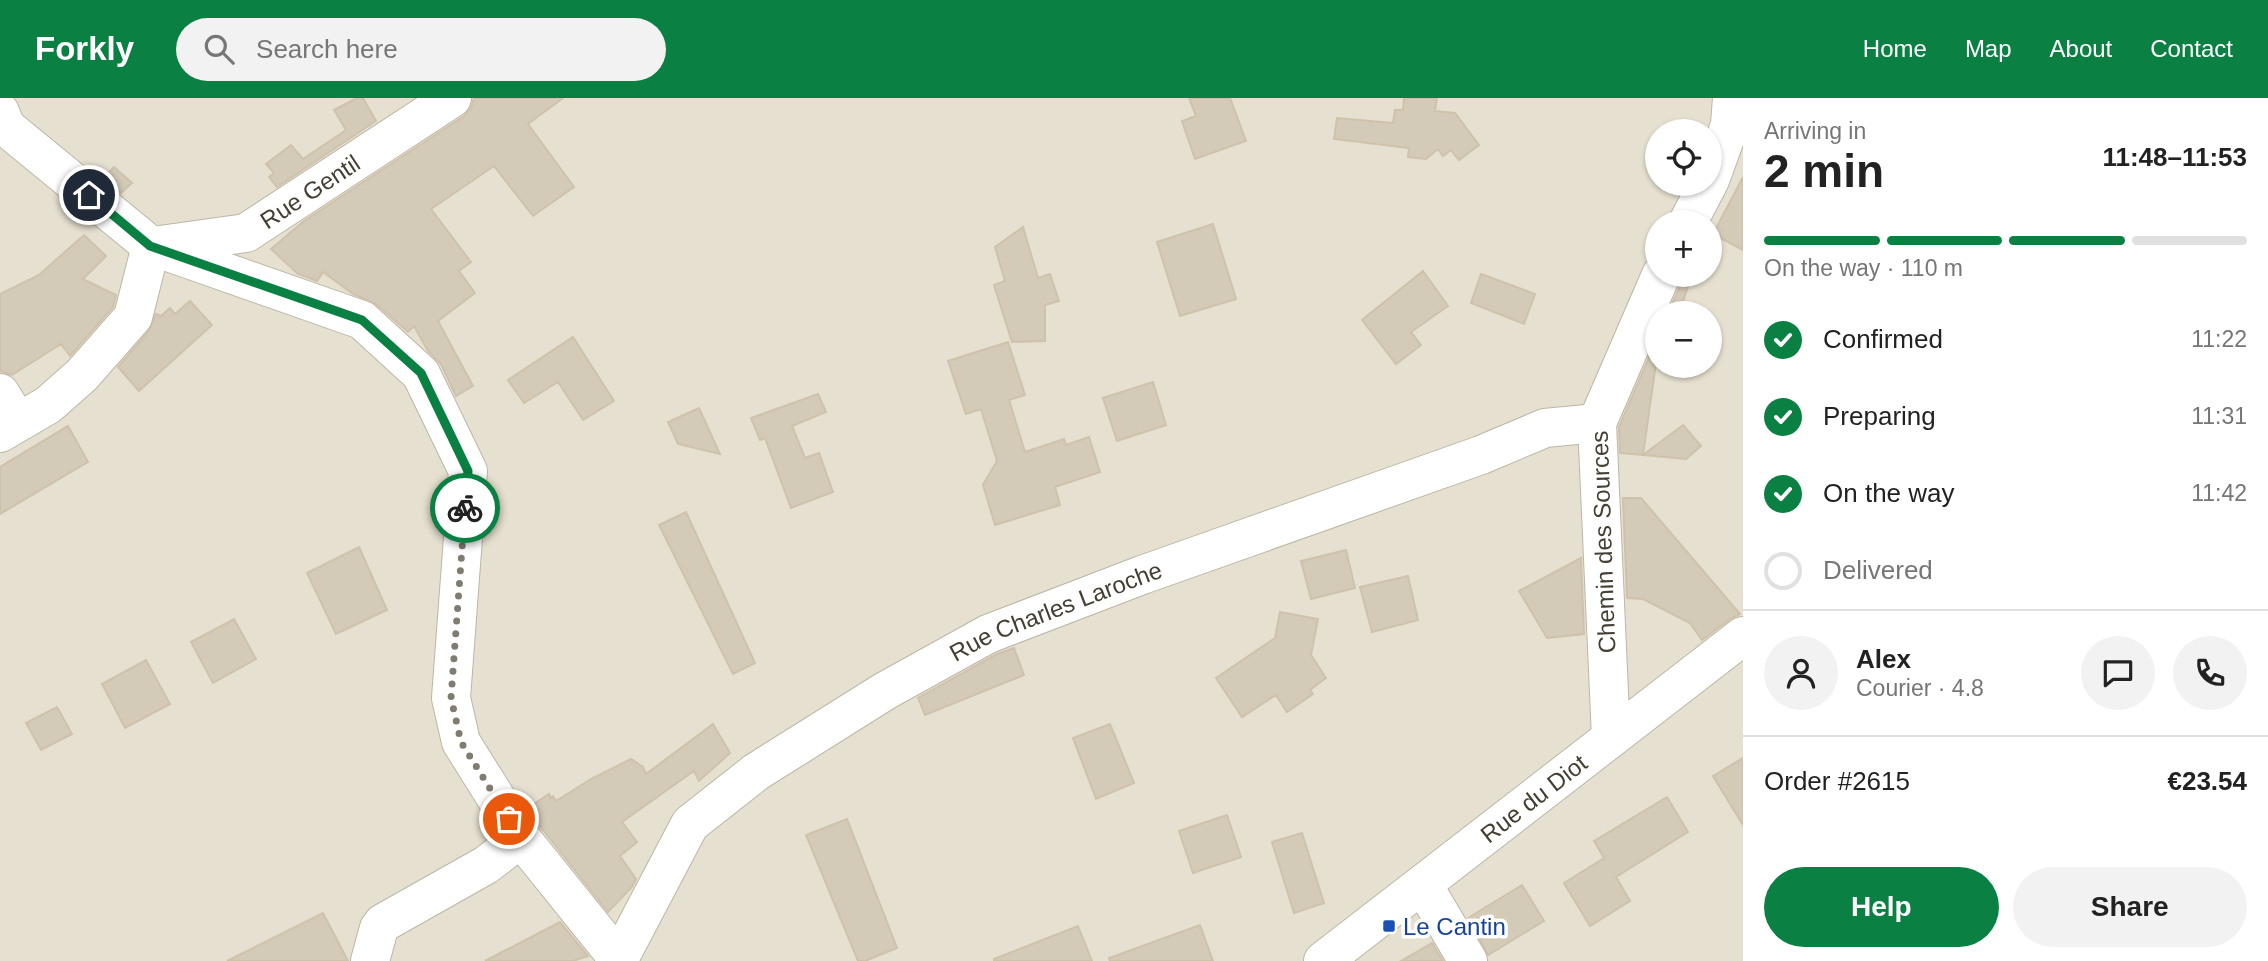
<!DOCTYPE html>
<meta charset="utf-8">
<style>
:root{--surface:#fff;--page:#f2f2f2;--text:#222;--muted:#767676;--line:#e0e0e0;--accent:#0b8043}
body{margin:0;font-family:Arial,sans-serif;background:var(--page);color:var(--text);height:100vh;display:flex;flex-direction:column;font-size:26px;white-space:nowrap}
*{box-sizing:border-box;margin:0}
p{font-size:23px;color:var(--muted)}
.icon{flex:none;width:38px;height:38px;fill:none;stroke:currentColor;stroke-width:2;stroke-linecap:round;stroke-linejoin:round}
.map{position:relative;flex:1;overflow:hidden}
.panel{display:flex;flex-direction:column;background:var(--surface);width:525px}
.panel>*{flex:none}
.buttons{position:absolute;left:1645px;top:21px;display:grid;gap:14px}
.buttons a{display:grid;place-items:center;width:77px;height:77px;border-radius:50%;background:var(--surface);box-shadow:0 2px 5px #0004;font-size:35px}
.pin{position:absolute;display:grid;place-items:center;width:60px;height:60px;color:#fff;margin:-30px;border:4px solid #fff;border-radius:50%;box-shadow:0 2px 7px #0007}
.courier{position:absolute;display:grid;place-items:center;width:70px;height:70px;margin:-35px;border:5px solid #0b8043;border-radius:50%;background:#fff;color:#222;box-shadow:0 2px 9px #0007}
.overview em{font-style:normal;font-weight:700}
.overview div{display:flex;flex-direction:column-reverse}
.overview{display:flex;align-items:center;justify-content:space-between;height:119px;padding:0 21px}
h1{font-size:46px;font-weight:700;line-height:52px}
.bar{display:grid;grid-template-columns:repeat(4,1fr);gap:10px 7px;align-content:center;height:84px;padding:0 21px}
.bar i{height:9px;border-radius:5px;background:var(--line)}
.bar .active{background:var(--accent)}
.bar p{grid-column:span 4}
.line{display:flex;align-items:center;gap:18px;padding:0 21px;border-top:2px solid var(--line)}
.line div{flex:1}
.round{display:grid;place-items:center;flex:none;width:74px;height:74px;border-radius:37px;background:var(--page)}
ol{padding:0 21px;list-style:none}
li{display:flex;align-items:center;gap:21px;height:77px}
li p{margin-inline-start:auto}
li .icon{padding:7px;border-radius:50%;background:var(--accent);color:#fff;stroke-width:4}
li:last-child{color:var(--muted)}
li i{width:38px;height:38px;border:4px solid var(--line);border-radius:50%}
.primary-button{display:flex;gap:14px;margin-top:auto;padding:14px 21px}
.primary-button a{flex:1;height:80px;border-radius:42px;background:var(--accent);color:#fff;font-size:28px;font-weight:700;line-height:80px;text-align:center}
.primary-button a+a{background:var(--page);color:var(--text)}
header{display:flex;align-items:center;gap:42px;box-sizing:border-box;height:98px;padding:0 35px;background:var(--accent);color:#fff}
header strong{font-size:33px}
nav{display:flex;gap:38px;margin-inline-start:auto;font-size:24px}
.search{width:490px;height:63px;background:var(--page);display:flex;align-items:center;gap:18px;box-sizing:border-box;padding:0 24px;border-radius:38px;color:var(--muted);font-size:26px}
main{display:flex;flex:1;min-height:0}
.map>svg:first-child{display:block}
.residential{fill:#e6e0d0;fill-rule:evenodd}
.building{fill:#d4cab8;stroke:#cfc2ab;stroke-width:2}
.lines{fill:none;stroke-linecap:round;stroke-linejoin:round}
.minor-casing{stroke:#bdb6a5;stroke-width:40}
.minor{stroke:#fff;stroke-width:38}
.done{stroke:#817c71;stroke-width:7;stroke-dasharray:0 12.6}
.route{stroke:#0b8043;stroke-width:9}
.transit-dot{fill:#1a4fb4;stroke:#fff;stroke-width:2.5}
.labels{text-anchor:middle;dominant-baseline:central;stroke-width:7;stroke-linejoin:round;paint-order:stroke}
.street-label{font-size:24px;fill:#443e33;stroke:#fff}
.transit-label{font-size:24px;fill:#164399;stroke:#fff;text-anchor:start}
</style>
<header>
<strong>Forkly</strong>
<div class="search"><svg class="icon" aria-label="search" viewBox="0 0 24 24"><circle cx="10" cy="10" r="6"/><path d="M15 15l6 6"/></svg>Search here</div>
<nav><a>Home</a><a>Map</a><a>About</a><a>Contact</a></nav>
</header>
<main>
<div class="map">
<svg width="1743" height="863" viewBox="0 0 1743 863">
<rect width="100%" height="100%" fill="#f2eee3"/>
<path class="residential" d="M0,0H1743V863H0ZM1657,33H1710V86H1657ZM1657,124H1710V177H1657ZM1657,215H1710V268H1657Z"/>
<path class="building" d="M357,0H363L376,23L277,89L269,79L274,75L266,66L291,47L303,61L346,32L334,12Z
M474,0H563L528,26L574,89L533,118L494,68L431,111L471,164L459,173L475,195L438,223L473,288L456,298L441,266L428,253L414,228L408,234L376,206L353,196L323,174L317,183L298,176L271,151L304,123L464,18L471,10Z
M1189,0H1230L1246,43L1195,61L1182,23L1196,18Z
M1404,0H1437L1435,13L1455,15L1479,47L1459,62L1451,52L1443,58L1438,51L1426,61L1408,59L1409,50L1334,41L1337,20L1393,25L1395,12H1403Z
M114,69L132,85L121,95L103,80Z
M1743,79V152L1713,136Z
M1213,126L1236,201L1180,218L1157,144Z
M1023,129L1038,180L1050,176L1059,203L1045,207V243L1012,244L994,187L1005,183L995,149Z
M84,137L106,158L83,181L116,197L113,209L70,258L61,246L12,277L0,273V196L39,177Z
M1423,173L1448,208L1411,234L1421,247L1396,266L1362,222Z
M1481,176L1535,196L1524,226L1471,205Z
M1682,177H1692L1679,215H1668L1681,186Z
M190,203L212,227L139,293L118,269L149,233L156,216L161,218L170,210L175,216Z
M573,239L614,303L583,322L558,284L524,305L508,282Z
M1657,241V258L1643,357L1620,355L1619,329Z
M1008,244L1025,297L1009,302L1025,354L1064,341L1066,347L1089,339L1100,374L1055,389L1060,407L995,427L983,387L997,363L981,311L966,316L948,263Z
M1153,284L1166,327L1117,343L1103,300Z
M818,296L826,314L792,328L805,360L819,355L833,394L791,410L765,340L760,342L751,320Z
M699,310L720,356L678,346L668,324Z
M1683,327L1701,348L1686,361L1643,357Z
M68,328L88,364L0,416V369Z
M1623,400H1641L1740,516L1730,521L1702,542L1690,525L1643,501L1627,500Z
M686,414L755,565L733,576L659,427Z
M359,449L387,512L336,536L307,475Z
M1346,452L1355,490L1311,501L1301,463Z
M1581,460L1584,536L1547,540L1519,493Z
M1408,478L1418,522L1372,534L1360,489Z
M1280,514L1318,521L1311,557L1326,580L1310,592L1313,596L1287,614L1276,597L1242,619L1216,580L1275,540Z
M234,521L256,561L213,585L191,544Z
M1014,550L1024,577L925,617L918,600L997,556Z
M146,562L170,606L125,630L102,586Z
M57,609L72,636L41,652L26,625Z
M713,626L730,655L699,683L694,673L622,724L637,744L620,758L636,781L632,789L608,814L539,727L528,710L549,696L551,700L553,698L556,703L591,681L631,661L643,669L646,676Z
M1110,626L1134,685L1096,701L1073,640Z
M1743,660V727L1713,678Z
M1667,699L1688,734L1616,779L1630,803L1590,828L1564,785L1604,760L1594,743Z
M1227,717L1241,759L1193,775L1179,733Z
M847,721L897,850L865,863H858L806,737Z
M1302,735L1324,805L1294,815L1272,744Z
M1522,787L1544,823L1488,857L1468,820Z
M323,815L348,863H227Z
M560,824L588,858L573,863H485Z
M1200,827L1213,863H1110L1109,860Z
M1078,828L1092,863H994V861Z
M1432,845L1443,863H1401Z"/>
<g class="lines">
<defs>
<g id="minor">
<path d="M0,14L6,29L151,148L362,222L421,276L468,373L451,600L461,644L521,740L620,863"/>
<path d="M1710,82L1730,27L1732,0"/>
<path d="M1688,124L1708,86"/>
<path id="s1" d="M160,147L246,135L452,0"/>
<path d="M0,295L18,324"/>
<path d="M0,335L48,307L82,277L133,219L151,148"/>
<path d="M1611,640L1597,325L1661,177"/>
<path d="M1423,787L1468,863"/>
<path id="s2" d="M619,861L690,726L756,674L885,593L988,536L1142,477L1481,357L1545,330L1597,325"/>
<path d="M370,863L379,830L383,825L486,767L521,740"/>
<path id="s3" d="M1323,863L1743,538"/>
</g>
</defs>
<use href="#minor" class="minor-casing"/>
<use href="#minor" class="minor"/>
</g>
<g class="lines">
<path class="done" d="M465,410L451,600L461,644L509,721"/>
<path class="route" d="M89,97L150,148L362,222L421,275L468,373L465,410"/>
</g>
<rect class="transit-dot" x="1382" y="821" width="14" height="14" rx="3.5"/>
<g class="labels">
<g class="street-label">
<text stroke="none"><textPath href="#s1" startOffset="163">Rue Gentil</textPath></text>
<text transform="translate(1603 444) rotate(-92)">Chemin des Sources</text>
<text stroke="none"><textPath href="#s2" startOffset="578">Rue Charles Laroche</textPath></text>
<text stroke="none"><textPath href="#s3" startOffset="266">Rue du Diot</textPath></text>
</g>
<g class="transit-label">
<text x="1403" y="828">Le Cantin</text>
</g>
</g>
</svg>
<div class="buttons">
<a><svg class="icon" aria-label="locate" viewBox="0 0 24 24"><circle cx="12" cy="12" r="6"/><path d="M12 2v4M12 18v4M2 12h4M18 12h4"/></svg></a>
<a>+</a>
<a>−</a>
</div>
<div class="pin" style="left:509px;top:721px;background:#ea580c"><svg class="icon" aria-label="bag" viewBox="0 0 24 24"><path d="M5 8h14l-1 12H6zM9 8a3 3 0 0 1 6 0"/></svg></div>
<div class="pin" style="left:89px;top:97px;background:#1f2937"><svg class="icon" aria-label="home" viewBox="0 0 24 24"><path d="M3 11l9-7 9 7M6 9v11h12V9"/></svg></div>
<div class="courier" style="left:465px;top:410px"><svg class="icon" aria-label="bike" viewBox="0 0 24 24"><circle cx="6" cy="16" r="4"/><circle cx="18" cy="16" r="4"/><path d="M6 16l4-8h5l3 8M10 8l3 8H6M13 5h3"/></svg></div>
</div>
<section class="panel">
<div class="overview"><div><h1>2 min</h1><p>Arriving in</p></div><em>11:48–11:53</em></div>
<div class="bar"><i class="active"></i><i class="active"></i><i class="active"></i><i></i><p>On the way · 110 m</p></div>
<ol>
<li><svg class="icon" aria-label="check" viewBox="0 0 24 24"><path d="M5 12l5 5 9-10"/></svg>Confirmed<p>11:22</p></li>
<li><svg class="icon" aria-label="check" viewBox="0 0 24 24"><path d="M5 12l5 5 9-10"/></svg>Preparing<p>11:31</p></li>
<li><svg class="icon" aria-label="check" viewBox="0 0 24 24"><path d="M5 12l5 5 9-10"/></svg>On the way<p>11:42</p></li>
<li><i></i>Delivered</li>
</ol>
<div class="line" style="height:126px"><a class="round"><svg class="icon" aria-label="person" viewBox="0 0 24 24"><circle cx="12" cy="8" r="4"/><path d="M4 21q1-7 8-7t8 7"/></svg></a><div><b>Alex</b><p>Courier · 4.8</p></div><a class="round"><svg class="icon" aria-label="chat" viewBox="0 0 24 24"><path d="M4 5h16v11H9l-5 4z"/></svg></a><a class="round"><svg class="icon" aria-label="phone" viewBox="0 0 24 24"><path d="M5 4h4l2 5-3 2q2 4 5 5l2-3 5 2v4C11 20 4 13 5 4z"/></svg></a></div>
<div class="line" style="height:91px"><div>Order #2615</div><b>€23.54</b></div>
<div class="primary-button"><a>Help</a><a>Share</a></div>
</section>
</main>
